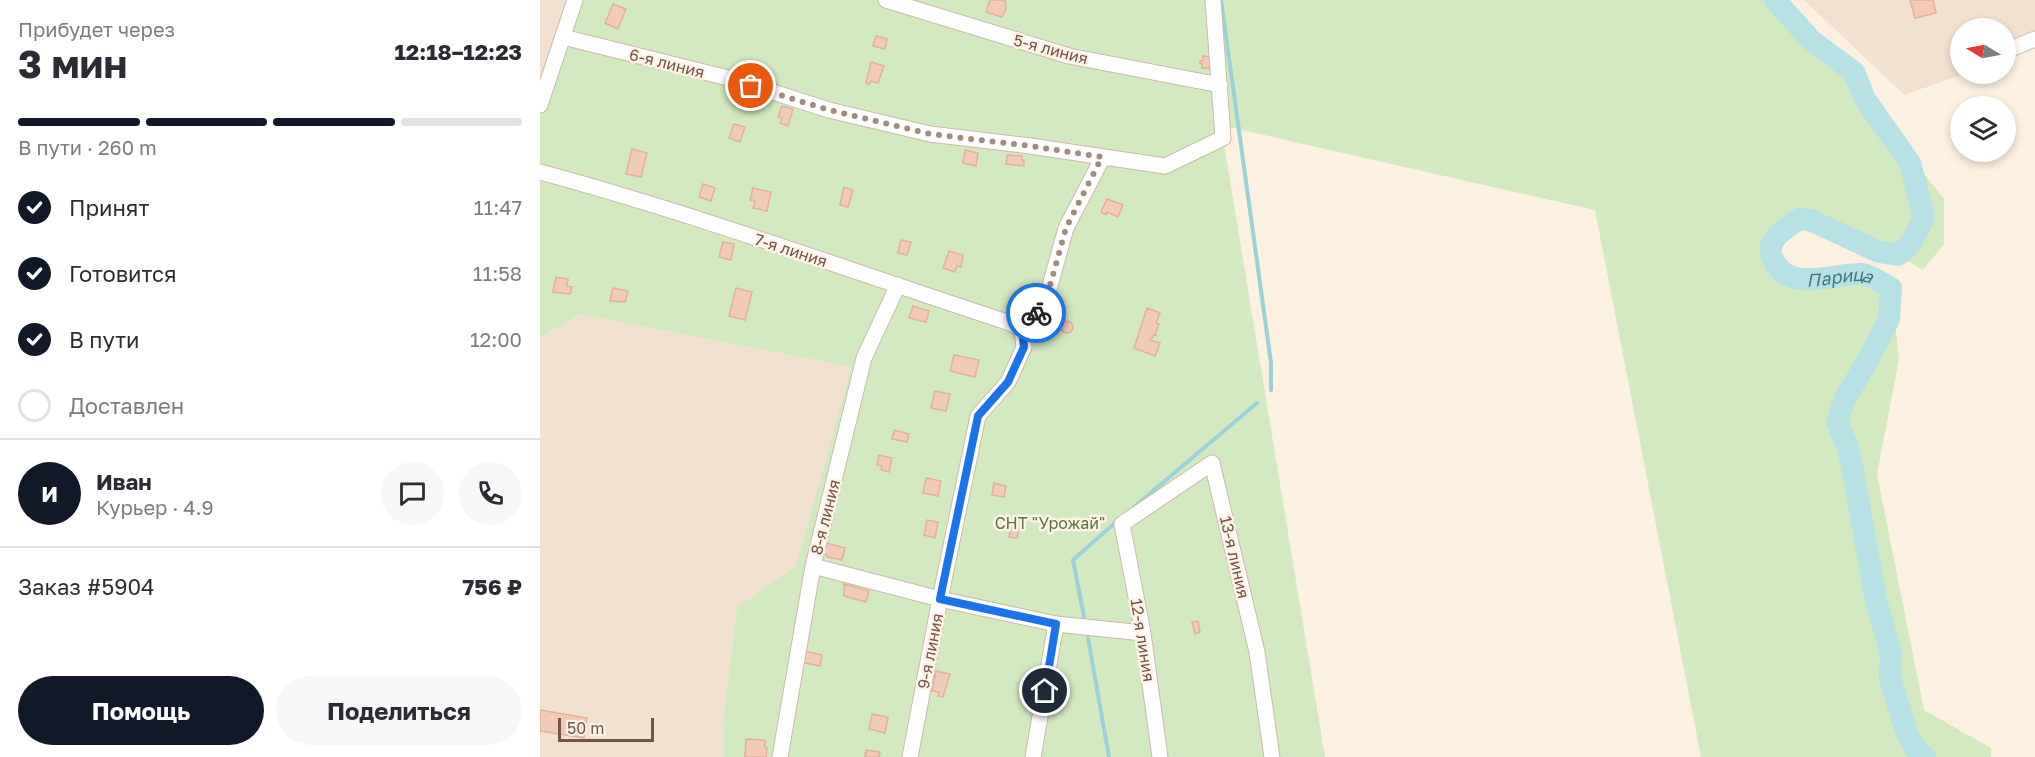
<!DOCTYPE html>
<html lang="ru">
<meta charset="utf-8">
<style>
:root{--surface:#fff;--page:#f7f7f7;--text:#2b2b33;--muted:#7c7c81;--line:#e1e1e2;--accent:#111827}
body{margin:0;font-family:"Golos Text",sans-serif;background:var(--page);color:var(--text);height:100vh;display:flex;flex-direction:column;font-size:22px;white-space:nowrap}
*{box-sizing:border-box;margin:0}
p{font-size:20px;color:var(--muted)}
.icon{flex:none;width:33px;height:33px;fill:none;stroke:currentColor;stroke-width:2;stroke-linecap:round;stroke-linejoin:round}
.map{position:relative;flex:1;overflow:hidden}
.sheet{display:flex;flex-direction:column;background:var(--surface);width:540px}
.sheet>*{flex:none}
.needle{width:39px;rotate:280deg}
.tools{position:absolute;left:1410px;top:18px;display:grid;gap:12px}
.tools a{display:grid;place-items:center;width:66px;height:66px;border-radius:50%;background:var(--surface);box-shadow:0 3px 9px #0003;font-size:30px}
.scale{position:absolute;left:18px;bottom:15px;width:96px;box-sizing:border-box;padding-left:6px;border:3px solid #735448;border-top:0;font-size:16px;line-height:21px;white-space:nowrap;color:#735448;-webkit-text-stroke:4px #fff4e7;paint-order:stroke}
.pin{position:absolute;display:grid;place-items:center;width:51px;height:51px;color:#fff;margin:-26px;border:3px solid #fff;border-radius:50%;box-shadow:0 2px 6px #0007}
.courier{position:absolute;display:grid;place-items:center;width:60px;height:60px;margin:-30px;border:4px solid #1a73e8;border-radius:50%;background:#fff;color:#222;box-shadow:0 2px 8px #0007}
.summary em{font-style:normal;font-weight:700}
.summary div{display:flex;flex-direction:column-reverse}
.summary{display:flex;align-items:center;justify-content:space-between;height:102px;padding:0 18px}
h1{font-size:39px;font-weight:700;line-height:45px}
.bar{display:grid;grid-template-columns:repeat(4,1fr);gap:9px 6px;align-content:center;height:72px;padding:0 18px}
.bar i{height:8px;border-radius:4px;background:var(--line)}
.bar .on{background:var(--accent)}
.bar p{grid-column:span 4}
.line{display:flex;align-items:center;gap:15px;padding:0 18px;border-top:2px solid var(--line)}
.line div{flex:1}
.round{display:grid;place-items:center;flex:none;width:63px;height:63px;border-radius:32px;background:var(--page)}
ol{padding:0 18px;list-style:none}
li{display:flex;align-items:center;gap:18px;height:66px}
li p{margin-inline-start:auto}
li .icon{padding:6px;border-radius:50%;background:var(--accent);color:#fff;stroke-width:4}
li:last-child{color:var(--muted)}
li i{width:33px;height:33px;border:3px solid var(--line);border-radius:50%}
.cta{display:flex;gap:12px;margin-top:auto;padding:12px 18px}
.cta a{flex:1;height:69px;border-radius:36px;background:var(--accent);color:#fff;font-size:24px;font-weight:700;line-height:69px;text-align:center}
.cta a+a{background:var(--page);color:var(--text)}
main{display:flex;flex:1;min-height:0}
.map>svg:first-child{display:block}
.residential{fill:#f3e1cf}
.green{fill:#d3e9c0}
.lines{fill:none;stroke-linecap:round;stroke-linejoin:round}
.stream{stroke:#9cd1d7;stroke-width:4}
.river{stroke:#b6e1e5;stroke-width:22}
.building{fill:#f1cbb8;stroke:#e4b099;stroke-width:1.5}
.minor-casing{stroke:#cfb8ab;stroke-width:17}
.minor{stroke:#fff;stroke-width:15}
.done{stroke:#a38b7e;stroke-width:6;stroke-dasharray:0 10.8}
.route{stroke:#1a73e8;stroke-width:8}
.labels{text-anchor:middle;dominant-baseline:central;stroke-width:5;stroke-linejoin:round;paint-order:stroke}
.street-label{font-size:16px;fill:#735448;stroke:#fff4e7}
.park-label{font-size:16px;fill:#547840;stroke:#fff4e7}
.water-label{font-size:18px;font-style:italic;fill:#3f797f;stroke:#fff4e7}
</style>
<main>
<section class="sheet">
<div class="summary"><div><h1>3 мин</h1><p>Прибудет через</p></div><em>12:18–12:23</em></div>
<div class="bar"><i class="on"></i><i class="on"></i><i class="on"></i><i></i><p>В пути · 260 m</p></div>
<ol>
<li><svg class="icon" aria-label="check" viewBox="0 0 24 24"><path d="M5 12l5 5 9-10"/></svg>Принят<p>11:47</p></li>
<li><svg class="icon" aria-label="check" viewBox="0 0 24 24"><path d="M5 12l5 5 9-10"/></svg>Готовится<p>11:58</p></li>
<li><svg class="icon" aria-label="check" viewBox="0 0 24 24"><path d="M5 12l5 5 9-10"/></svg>В пути<p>12:00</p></li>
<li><i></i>Доставлен</li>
</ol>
<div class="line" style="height:108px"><b class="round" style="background:var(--accent);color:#fff">И</b><div><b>Иван</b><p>Курьер · 4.9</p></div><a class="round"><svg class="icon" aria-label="chat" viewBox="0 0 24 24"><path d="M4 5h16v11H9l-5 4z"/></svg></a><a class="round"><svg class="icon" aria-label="phone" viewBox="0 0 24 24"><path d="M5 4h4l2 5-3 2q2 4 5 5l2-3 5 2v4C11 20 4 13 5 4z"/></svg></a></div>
<div class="line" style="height:78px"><div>Заказ #5904</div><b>756 ₽</b></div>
<div class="cta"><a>Помощь</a><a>Поделиться</a></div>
</section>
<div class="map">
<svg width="1495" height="757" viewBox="0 0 1495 757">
<rect width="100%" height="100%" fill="#fcf0e1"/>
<path class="residential" d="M0,0H35L0,104Z
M1264,0H1495V48L1466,59V28H1420V74H1424L1364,95Z
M40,314L311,367L256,566L197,607L183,720L184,757H0V337Z"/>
<path class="green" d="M35,0H1235L1272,41L1314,72L1325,99L1404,199V244L1383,270L1358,255L1339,252L1270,220C1242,218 1214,252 1245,274C1265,289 1299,273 1322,274C1331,275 1343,284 1351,288L1359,359L1337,474L1384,710L1451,748V757H1161L1055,210L684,126L683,138L785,757H184L183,720L197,607L256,566L311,367L40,314L0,337V105Z"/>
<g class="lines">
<path class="stream" d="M681,0L731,363V390
M594,507L717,403
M544,617L533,560L577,521
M548,638L569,757"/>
<path class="river" id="s1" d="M1235,0L1272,41L1314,72L1325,99L1370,163L1384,217L1371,243L1358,255L1339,252L1270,220L1259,219C1246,229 1225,239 1232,257C1247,295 1293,273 1322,274C1331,275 1343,284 1351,288L1349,319L1326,364L1305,398L1297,422L1308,448L1312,465L1336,601L1351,654L1350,678L1367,734L1378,753L1385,757"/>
</g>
<path class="building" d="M450,0H465L466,9L462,17L446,12Z
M1370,0H1393L1396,13L1375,18Z
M73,4L86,9L78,29L65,23Z
M336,36L347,39L345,49L333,46Z
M663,56L674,57V69L662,68V64L660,63V61H663Z
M331,62L344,66L338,83L331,81L329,84L326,83Z
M242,106L253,109L248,126L240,123L242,118L238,117Z
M194,124L205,127L200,142L189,138Z
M92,149L107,153L101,177L86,174Z
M425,150L438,153L436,166L423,163Z
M467,155L482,156V160H484V166L466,164Z
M163,184L175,188L171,201L159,197Z
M304,187L313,190L308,207L300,205Z
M213,188L231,192L227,211L213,208L215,201L210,200Z
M567,199L583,205L578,217L567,212L566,215L561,212Z
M361,240L371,242L367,255L358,253Z
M183,242L194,244L191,260L179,257Z
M409,251L423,255L421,267L417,266L415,272L403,268Z
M16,277L28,279L27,286L32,287L30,294L13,292Z
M73,288L88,291L85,302L70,301Z
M196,288L212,292L205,320L189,316Z
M373,306L389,311L386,322L369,318Z
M607,308L620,313L616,323L619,324L615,335L617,336L614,335L610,340L620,343L615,356L594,348Z
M521 327a6 6 0 1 1 12 0a6 6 0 1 1-12 0Z
M414,355L439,360L435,377L410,371Z
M395,391L410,394L406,411L391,408Z
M354,430L369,434L367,442L352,439Z
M339,455L352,458L349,472L341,470L342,466L337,465Z
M386,478L401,481L398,496L383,493Z
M454,483L466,486L464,497L452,495Z
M387,520L398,522L395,538L384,535Z
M472,520L480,522L477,538L469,537Z
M286,543L305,548L302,560L288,557L284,553Z
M304,584L329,591L326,602L304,596Z
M658,621L660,632L655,634L652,622Z
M265,651L282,655L280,666L265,663L263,661Z
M396,671L410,674L403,697L398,696L399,692L392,691Z
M0,710L47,718L44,738L0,731Z
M332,714L348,717L345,733L329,729Z
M206,739L224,740L226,742L224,746L227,748L226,757H205Z
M326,750L340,752L339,757H325Z"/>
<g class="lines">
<defs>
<path id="minor" d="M346,0L529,56L680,85
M23,37L192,79L289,110L390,134L490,146L625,166L683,138L673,0
M1466,51L1495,39
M0,105L35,0
M0,172C159,215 314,272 470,323L482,329L484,347L468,382L438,416L400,599L370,757
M482,329L506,300L526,228L563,157
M273,566L400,599L516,624L603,633
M240,757L273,566L324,358L358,285
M493,757L516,624
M620,757L603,633L582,524L672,463L717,652L732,757"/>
</defs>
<use href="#minor" class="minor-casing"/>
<use href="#minor" class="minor"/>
</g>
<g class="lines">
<path class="done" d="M211,86L289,110L390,134L490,146L562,157L526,228L506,300L496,313"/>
<path class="route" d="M496,313L482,329L484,347L468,382L438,416L400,599L516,624L505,691"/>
</g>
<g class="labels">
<g class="street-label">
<text transform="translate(511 49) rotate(15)">5-я линия</text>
<text transform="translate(127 63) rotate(14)">6-я линия</text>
<text transform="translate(251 250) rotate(18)">7-я линия</text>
<text transform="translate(285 517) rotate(-76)">8-я линия</text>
<text transform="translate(695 557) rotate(77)">13-я линия</text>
<text transform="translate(603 640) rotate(81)">12-я линия</text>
<text transform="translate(390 651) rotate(-79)">9-я линия</text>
</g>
<g class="park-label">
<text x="510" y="523">СНТ "Урожай"</text>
</g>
<g class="water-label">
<text stroke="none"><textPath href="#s1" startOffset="552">Парица</textPath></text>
</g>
</g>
</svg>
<div class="tools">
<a><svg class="needle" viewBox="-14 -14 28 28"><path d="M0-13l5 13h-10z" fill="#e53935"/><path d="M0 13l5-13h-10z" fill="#7c7c81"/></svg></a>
<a><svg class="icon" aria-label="layers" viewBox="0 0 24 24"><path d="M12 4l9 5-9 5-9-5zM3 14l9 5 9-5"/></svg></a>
</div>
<div class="scale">50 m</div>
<div class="pin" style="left:211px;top:86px;background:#ea580c"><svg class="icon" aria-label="bag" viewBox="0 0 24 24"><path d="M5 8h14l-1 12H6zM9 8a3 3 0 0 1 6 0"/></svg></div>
<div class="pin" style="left:505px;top:691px;background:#1f2937"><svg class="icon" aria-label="home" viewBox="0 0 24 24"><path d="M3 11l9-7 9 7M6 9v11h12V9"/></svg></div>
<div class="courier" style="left:496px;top:313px"><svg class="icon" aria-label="bike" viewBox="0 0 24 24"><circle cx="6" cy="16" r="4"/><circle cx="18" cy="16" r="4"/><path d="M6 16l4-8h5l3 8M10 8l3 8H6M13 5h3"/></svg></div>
</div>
</main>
